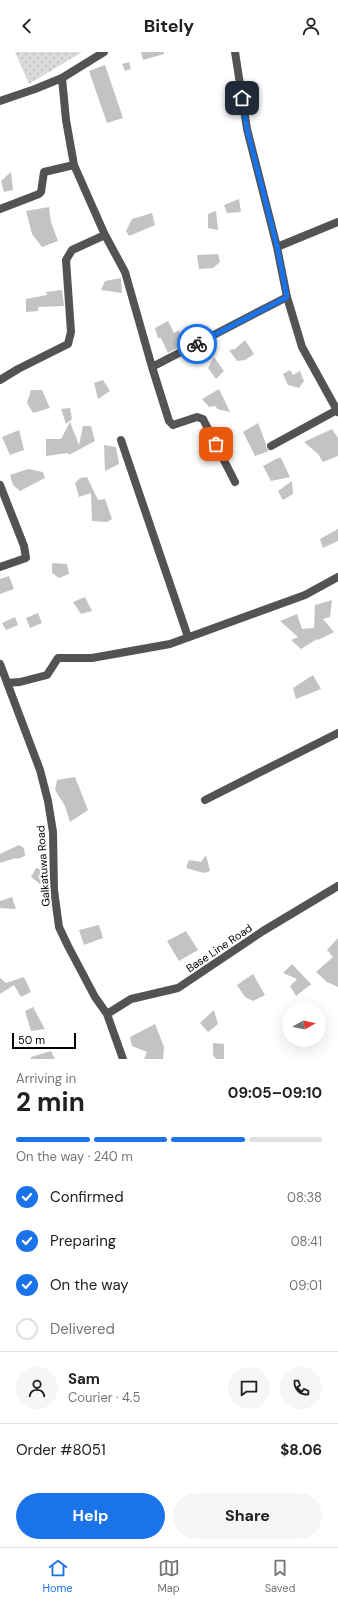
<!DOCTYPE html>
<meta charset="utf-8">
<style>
:root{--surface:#fff;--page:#f6f6f6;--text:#202124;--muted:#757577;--line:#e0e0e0;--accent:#1a73e8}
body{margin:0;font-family:"DM Sans",sans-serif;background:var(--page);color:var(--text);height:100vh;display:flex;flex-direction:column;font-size:15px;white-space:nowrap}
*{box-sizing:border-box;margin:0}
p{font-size:13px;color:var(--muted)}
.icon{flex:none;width:22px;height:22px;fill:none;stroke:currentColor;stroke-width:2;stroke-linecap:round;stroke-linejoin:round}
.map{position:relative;height:1007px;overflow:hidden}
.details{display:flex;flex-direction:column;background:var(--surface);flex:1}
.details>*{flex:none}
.needle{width:26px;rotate:82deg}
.tools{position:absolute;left:282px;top:951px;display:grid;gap:8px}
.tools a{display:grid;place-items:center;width:44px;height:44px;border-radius:50%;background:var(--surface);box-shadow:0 4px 16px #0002;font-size:20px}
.scale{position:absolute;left:12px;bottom:10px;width:64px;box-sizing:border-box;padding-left:4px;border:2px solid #000;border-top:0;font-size:11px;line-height:14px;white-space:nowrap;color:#000;-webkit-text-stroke:3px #fff;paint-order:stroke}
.pin{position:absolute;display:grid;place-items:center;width:34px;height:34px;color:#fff;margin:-17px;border-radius:8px;box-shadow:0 2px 6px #0006}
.courier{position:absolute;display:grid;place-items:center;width:40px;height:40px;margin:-20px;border:3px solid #1a73e8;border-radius:50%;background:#fff;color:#222;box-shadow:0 1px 5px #0007}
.summary em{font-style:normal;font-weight:700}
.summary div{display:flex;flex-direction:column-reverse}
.summary{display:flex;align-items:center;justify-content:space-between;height:68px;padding:0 16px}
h1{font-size:26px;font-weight:700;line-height:30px}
.bar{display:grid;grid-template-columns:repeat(4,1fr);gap:6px 4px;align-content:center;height:48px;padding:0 16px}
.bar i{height:5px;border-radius:3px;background:var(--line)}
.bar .on{background:var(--accent)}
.bar p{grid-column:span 4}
.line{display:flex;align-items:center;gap:10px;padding:0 16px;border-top:1px solid var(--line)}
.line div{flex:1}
.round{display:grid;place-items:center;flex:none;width:42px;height:42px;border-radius:21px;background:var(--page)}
ol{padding:0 16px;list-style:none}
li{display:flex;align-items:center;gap:12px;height:44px}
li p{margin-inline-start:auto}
li .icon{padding:4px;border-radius:50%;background:var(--accent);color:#fff;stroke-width:4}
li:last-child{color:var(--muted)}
li i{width:22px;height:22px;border:2px solid var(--line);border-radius:50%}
.cta{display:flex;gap:8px;margin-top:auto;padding:8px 16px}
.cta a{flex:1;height:46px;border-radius:24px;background:var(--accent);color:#fff;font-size:16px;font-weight:700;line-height:46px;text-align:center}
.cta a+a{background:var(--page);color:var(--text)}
header{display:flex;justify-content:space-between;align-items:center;height:52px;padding:0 16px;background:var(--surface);font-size:18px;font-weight:700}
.tab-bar{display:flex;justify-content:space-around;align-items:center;height:56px;border-top:1px solid var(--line);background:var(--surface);font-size:11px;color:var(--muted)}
.tab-bar a{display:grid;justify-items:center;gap:2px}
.tab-bar .on{color:var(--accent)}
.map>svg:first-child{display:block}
.grass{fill:url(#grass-dots)}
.building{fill:#c3c3c3}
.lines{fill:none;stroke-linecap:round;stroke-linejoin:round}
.minor{stroke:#535353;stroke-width:8}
.done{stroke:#595959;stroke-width:4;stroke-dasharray:0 7.2}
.route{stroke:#1a73e8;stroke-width:5}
.labels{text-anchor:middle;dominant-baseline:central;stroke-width:4;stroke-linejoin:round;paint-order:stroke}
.street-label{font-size:11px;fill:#000;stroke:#fff}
</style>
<header><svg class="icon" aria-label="back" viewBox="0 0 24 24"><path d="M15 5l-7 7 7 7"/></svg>Bitely<svg class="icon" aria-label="person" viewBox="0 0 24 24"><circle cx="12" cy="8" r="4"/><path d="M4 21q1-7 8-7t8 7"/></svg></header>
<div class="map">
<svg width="338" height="1007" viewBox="0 0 338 1007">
<defs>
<pattern id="grass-dots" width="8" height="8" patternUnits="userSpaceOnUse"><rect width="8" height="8" fill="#dadada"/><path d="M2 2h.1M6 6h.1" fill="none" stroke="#b9b9b9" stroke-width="1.8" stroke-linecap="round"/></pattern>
</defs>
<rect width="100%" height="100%" fill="#fff"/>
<path class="grass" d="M15,0H82L29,32Z"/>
<path class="building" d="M141,0H164V2L143,8Z
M129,10L131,17L125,19L122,12Z
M105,13L123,66L107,71L89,19Z
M11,120L13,138L4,140L1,129Z
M239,147L241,160L227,161L224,153Z
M49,155L51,170L58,189L42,195L32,182L26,159Z
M216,159L218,178L208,176V162Z
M152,161L155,173L129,184L126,179L132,167Z
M218,202L220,210L213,216L199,217L197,203Z
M121,226L122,241L101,238L105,229Z
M62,238L64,254L38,255V259L26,260V247L47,243L46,240Z
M168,269L174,281L179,278L183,293L168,301L161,286H158L155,276Z
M245,288L254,302L245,308L237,309L229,298L235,297Z
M214,305L224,319L216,327L208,316Z
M290,318L293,323L300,319L304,329L299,336L288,333L283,322Z
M103,328L110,339L98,347L94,331Z
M219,337L230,360L217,357L216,354L209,355L202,347Z
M31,338H42L50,356L33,361L27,351Z
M70,356L72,367L66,372L61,357Z
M70,370L79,393L83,374H91L95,389L69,403L68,401L46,404V387H61Z
M258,371L266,392V396L269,399L255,404L243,380Z
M332,377L338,386V404L323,410L318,402L304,390Z
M19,378L24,398L10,403L2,385Z
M104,393L116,395L119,412L105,419Z
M278,406H281L290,425L271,429L263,414Z
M28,417L43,420L45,426L20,439L13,433L10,423Z
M87,425L98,448L105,447L112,467L107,470L92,469L91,441L79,445L75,431L80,426Z
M292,429L293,442L283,448L278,439Z
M338,477V489L323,496L320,487Z
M52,511L67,512L69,522L59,526L52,521Z
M9,524L14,537L0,542V527Z
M85,545L92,559L81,562L73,550Z
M332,548L330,565L323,567L334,580L318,588L317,587L301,597L291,588L298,585L280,569L297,562L302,577L314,576L315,553Z
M38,561L42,571L30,576L26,566Z
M15,565L18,573L6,578L2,571Z
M313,623L321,637L296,647L293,636Z
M75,725L88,758L70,770L65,754L55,738L57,728Z
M19,793L24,796L25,804L17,807L16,806L0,811V802Z
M206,803L210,819L204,821L186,816L189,808L201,810Z
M36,816L43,818L46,829L40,832L31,825Z
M12,845L16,857L0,856V849Z
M99,873L103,886L84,893L79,878Z
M186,879L198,898L179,909L167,889Z
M338,886V935L327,930L316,920L333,905L327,898Z
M292,912L311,932V933H310L296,944L290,934L297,927L283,921Z
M253,922L265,943L253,949L245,945L237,933Z
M24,925L31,940L21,945L14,933L0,942V926L6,931Z
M33,955L45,977L31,979L25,959Z
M214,958L218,972L208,980L200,971Z
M155,972L164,995L163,1007H144L147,1000L132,994L130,985Z
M213,991L224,992V1007H216L213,1003Z
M51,999L55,1007H31V1005Z"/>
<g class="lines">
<path class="minor" d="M235,0L247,77L277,195L287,245L302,295L338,360
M62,26L66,68L74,113L105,183L125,220L152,315L287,245
M0,49L35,37L62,26L104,0
M0,157L39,142L41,140L44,120L74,113
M277,195L338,170
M152,315L169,369L173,373L197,365L203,367L235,430
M0,328L18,317L68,292L71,280L66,208L72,198L105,183
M121,388L188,585
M271,394L337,358
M0,433L24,494L26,506L0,515
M0,612L40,718L48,749L53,780L54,838L59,875L68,894L95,945L107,962L123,1007
M7,631L20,630L47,623L58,606H92L170,592L305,543L338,525
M205,748L338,681
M107,962L131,947L178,936L263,879L338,834"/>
</g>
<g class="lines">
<path class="done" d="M197,292L152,316L168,369L173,373L197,365L203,367L216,392"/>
<path class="route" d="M197,292L287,245L277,194L247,77L242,46"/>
</g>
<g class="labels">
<g class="street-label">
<text transform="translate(43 814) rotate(-94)">Galkatuwa Road</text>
<text transform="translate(219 896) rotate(-34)">Base Line Road</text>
</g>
</g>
</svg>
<div class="tools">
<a><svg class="needle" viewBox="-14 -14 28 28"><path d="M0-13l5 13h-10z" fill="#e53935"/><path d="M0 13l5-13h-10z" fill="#757577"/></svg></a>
</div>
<div class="scale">50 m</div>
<div class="pin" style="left:216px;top:392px;background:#ea580c"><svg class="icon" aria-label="bag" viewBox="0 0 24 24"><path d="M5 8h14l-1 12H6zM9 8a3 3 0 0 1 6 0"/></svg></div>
<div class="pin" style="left:242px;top:46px;background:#1f2937"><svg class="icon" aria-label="home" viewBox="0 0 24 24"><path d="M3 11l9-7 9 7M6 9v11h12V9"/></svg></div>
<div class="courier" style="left:197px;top:292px"><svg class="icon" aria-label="bike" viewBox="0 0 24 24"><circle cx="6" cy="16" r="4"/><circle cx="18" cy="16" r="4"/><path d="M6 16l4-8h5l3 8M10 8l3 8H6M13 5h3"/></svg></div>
</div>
<section class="details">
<div class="summary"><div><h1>2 min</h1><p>Arriving in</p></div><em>09:05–09:10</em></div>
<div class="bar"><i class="on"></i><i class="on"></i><i class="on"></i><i></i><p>On the way · 240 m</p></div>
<ol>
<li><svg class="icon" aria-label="check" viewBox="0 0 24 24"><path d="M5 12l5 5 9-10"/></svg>Confirmed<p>08:38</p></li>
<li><svg class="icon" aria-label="check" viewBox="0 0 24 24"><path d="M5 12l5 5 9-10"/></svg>Preparing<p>08:41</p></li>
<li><svg class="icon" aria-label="check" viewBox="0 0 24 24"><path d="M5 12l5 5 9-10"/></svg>On the way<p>09:01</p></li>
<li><i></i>Delivered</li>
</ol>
<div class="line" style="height:72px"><a class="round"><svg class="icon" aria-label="person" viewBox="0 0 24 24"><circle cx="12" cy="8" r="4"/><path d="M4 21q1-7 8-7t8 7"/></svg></a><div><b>Sam</b><p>Courier · 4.5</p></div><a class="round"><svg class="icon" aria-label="chat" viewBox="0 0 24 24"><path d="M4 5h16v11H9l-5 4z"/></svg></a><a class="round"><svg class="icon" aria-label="phone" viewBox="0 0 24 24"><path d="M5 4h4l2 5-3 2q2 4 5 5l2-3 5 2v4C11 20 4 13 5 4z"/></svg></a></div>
<div class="line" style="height:52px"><div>Order #8051</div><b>$8.06</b></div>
<div class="cta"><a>Help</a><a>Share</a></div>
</section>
<nav class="tab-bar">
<a class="on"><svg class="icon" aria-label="home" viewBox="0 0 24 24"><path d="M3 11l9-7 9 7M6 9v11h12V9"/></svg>Home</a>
<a><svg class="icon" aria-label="map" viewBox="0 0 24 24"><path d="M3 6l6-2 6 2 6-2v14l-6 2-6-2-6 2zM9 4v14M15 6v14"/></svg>Map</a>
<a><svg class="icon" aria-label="saved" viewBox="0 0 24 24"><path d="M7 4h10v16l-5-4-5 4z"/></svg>Saved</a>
</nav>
